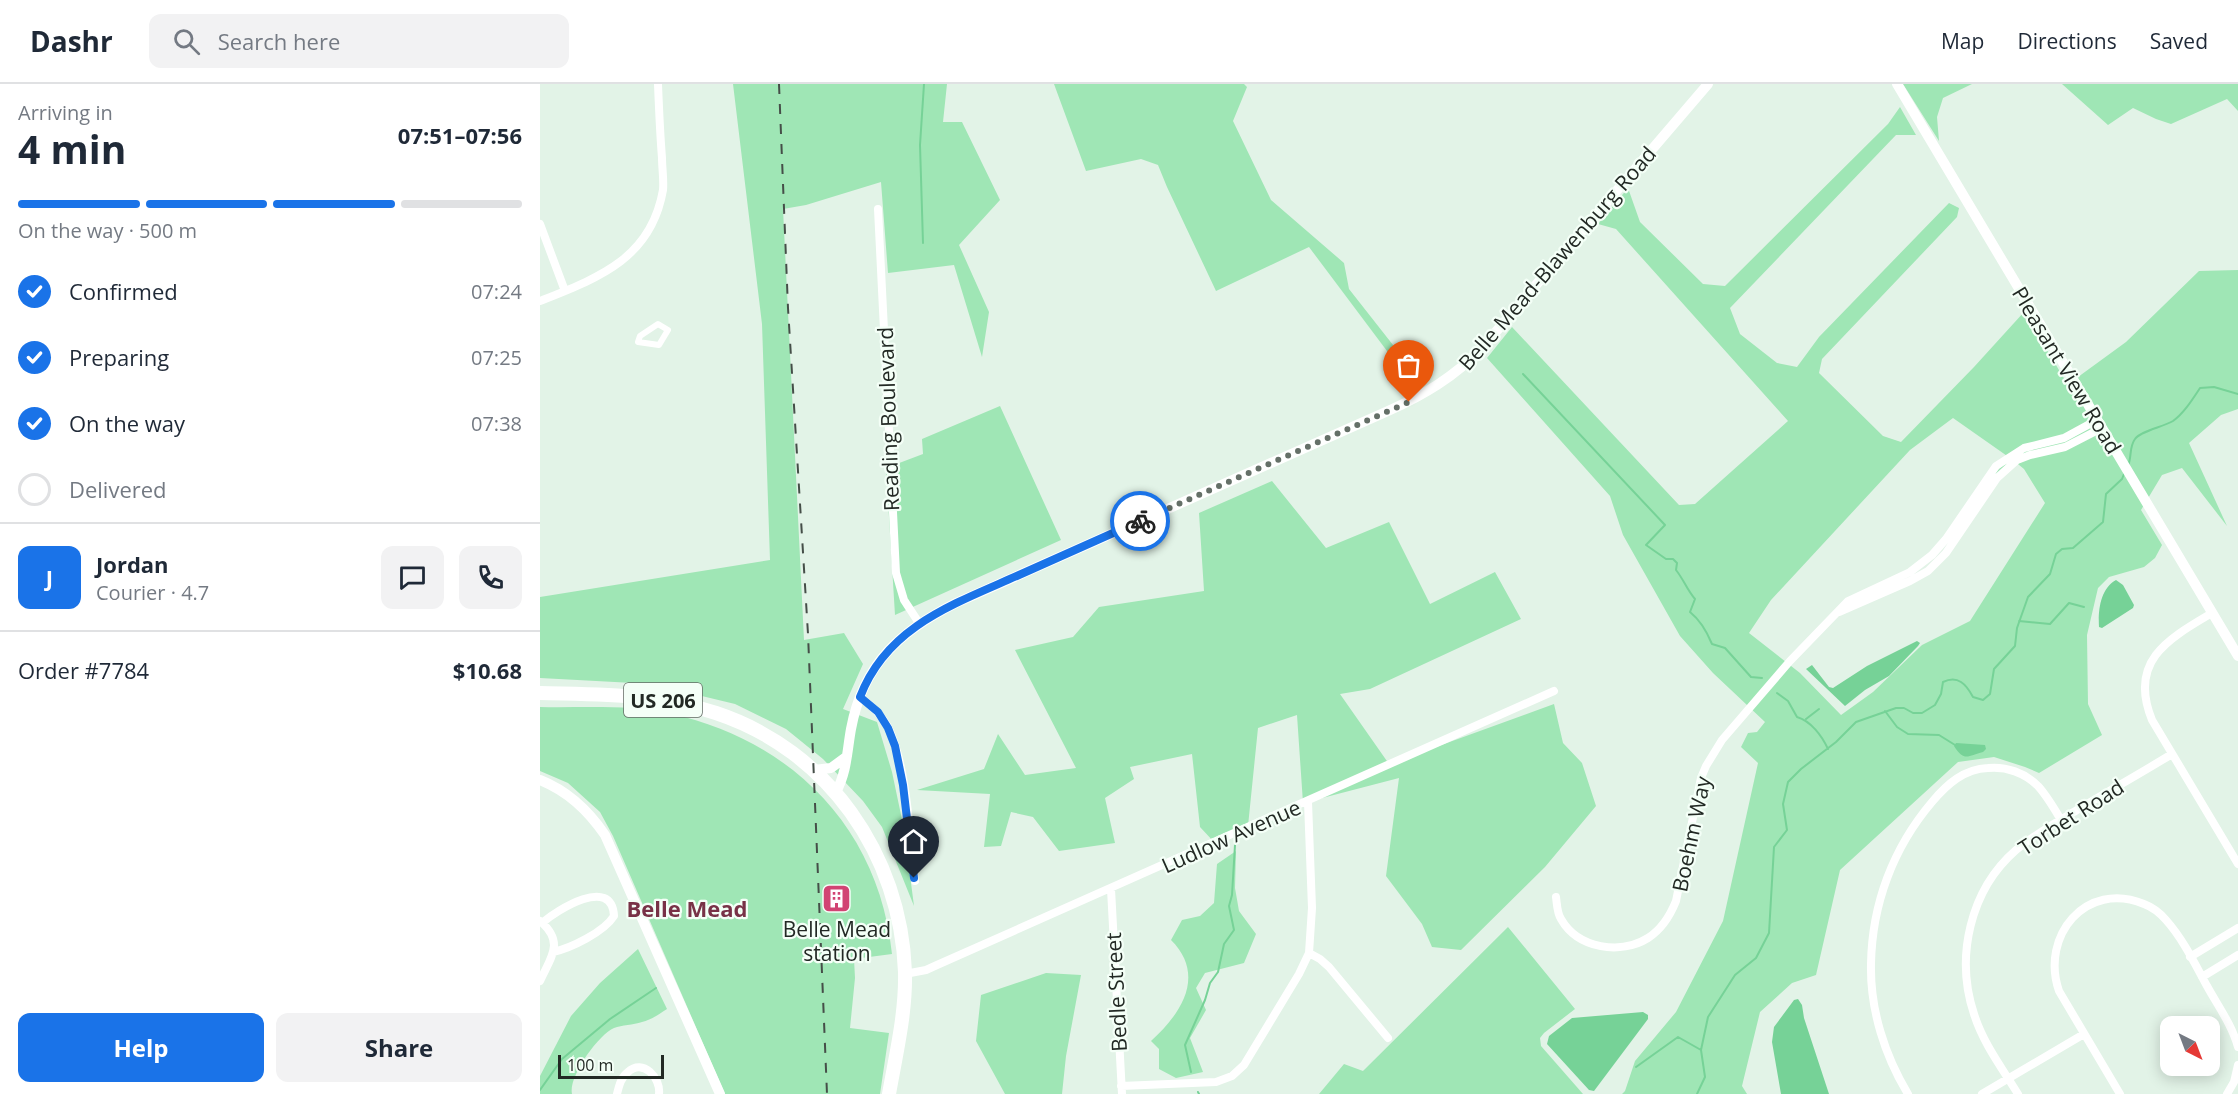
<!DOCTYPE html>
<meta charset="utf-8">
<style>
:root{--surface:#fff;--page:#f2f2f3;--text:#1f2937;--muted:#747a83;--line:#e0e1e3;--accent:#1a73e8}
body{margin:0;font-family:"Open Sans",sans-serif;background:var(--page);color:var(--text);height:100vh;display:flex;flex-direction:column;font-size:22px;white-space:nowrap}
*{box-sizing:border-box;margin:0}
p{font-size:20px;color:var(--muted)}
.icon{flex:none;width:33px;height:33px;fill:none;stroke:currentColor;stroke-width:2;stroke-linecap:round;stroke-linejoin:round}
.map{position:relative;flex:1;overflow:hidden}
.side{display:flex;flex-direction:column;background:var(--surface);width:540px}
.side>*{flex:none}
.needle{width:39px;rotate:138deg}
.tools{position:absolute;left:1620px;top:932px;display:grid;gap:12px}
.tools a{display:grid;place-items:center;width:60px;height:60px;border-radius:12px;background:var(--surface);box-shadow:0 3px 15px #0003;font-size:30px}
.scale{position:absolute;left:18px;bottom:15px;width:106px;box-sizing:border-box;padding-left:6px;border:3px solid #222924;border-top:0;font-size:16px;line-height:21px;white-space:nowrap;color:#222924;-webkit-text-stroke:4px #f4fff7;paint-order:stroke}
.pin{position:absolute;display:grid;place-items:center;width:51px;height:51px;color:#fff;margin:-62px -26px;border-radius:50% 50% 50% 0;rotate:-45deg;box-shadow:0 0 6px #0007}
.pin .icon{rotate:45deg}
.courier{position:absolute;display:grid;place-items:center;width:60px;height:60px;margin:-30px;border:4px solid #1a73e8;border-radius:50%;background:#fff;color:#222;box-shadow:0 2px 8px #0007}
.headline em{font-style:normal;font-weight:700}
.headline div{display:flex;flex-direction:column-reverse}
.headline{display:flex;align-items:center;justify-content:space-between;height:102px;padding:0 18px}
h1{font-size:39px;font-weight:700;line-height:45px}
.bar{display:grid;grid-template-columns:repeat(4,1fr);gap:9px 6px;align-content:center;height:72px;padding:0 18px}
.bar i{height:8px;border-radius:4px;background:var(--line)}
.bar .selected{background:var(--accent)}
.bar p{grid-column:span 4}
.line{display:flex;align-items:center;gap:15px;padding:0 18px;border-top:2px solid var(--line)}
.line div{flex:1}
.round{display:grid;place-items:center;flex:none;width:63px;height:63px;border-radius:12px;background:var(--page)}
ol{padding:0 18px;list-style:none}
li{display:flex;align-items:center;gap:18px;height:66px}
li p{margin-inline-start:auto}
li .icon{padding:6px;border-radius:50%;background:var(--accent);color:#fff;stroke-width:4}
li:last-child{color:var(--muted)}
li i{width:33px;height:33px;border:3px solid var(--line);border-radius:50%}
.action{display:flex;gap:12px;margin-top:auto;padding:12px 18px}
.action a{flex:1;height:69px;border-radius:12px;background:var(--accent);color:#fff;font-size:24px;font-weight:700;line-height:69px;text-align:center}
.action a+a{background:var(--page);color:var(--text)}
header{display:flex;align-items:center;gap:36px;box-sizing:border-box;height:84px;padding:0 30px;background:var(--surface);border-bottom:2px solid var(--line)}
header strong{font-size:28px}
nav{display:flex;gap:33px;margin-inline-start:auto;font-size:21px}
.search{width:420px;height:54px;background:var(--page);display:flex;align-items:center;gap:15px;box-sizing:border-box;padding:0 21px;border-radius:12px;color:var(--muted);font-size:22px}
main{display:flex;flex:1;min-height:0}
.map>svg:first-child{display:block}
.green{fill:#9fe6b5;fill-rule:evenodd}
.water{fill:#76d297}
.lines{fill:none;stroke-linecap:round;stroke-linejoin:round}
.stream{stroke:#76d297;stroke-width:2}
.pedestrian{stroke:#fff;stroke-width:6}
.minor{stroke:#fff;stroke-width:8}
.tertiary{stroke:#fff;stroke-width:10}
.trunk{stroke:#fff;stroke-width:14}
.rail{stroke:#454e48;stroke-width:2;stroke-dasharray:10 10;stroke-linecap:butt}
.done{stroke:#657068;stroke-width:6;stroke-dasharray:0 10.8}
.route{stroke:#1a73e8;stroke-width:8}
.labels{text-anchor:middle;dominant-baseline:central;stroke-width:4.5;stroke-linejoin:round;paint-order:stroke}
.shield{fill:#f4fff7;stroke:#616963;stroke-width:1.5}
.shield-label{font-size:20px;font-weight:bold;fill:#222924}
.street-label{font-size:21px;fill:#222924;stroke:#f4fff7}
.poi-label{font-size:21px;fill:#222924;stroke:#f4fff7}
.neighbourhood-label{font-size:22px;font-weight:bold;fill:#783247;stroke:#f4fff7}
</style>
<header>
<strong>Dashr</strong>
<div class="search"><svg class="icon" aria-label="search" viewBox="0 0 24 24"><circle cx="10" cy="10" r="6"/><path d="M15 15l6 6"/></svg>Search here</div>
<nav><a>Map</a><a>Directions</a><a>Saved</a></nav>
</header>
<main>
<section class="side">
<div class="headline"><div><h1>4 min</h1><p>Arriving in</p></div><em>07:51–07:56</em></div>
<div class="bar"><i class="selected"></i><i class="selected"></i><i class="selected"></i><i></i><p>On the way · 500 m</p></div>
<ol>
<li><svg class="icon" aria-label="check" viewBox="0 0 24 24"><path d="M5 12l5 5 9-10"/></svg>Confirmed<p>07:24</p></li>
<li><svg class="icon" aria-label="check" viewBox="0 0 24 24"><path d="M5 12l5 5 9-10"/></svg>Preparing<p>07:25</p></li>
<li><svg class="icon" aria-label="check" viewBox="0 0 24 24"><path d="M5 12l5 5 9-10"/></svg>On the way<p>07:38</p></li>
<li><i></i>Delivered</li>
</ol>
<div class="line" style="height:108px"><b class="round" style="background:var(--accent);color:#fff">J</b><div><b>Jordan</b><p>Courier · 4.7</p></div><a class="round"><svg class="icon" aria-label="chat" viewBox="0 0 24 24"><path d="M4 5h16v11H9l-5 4z"/></svg></a><a class="round"><svg class="icon" aria-label="phone" viewBox="0 0 24 24"><path d="M5 4h4l2 5-3 2q2 4 5 5l2-3 5 2v4C11 20 4 13 5 4z"/></svg></a></div>
<div class="line" style="height:78px"><div>Order #7784</div><b>$10.68</b></div>
<div class="action"><a>Help</a><a>Share</a></div>
</section>
<div class="map">
<svg width="1698" height="1010" viewBox="0 0 1698 1010">
<rect width="100%" height="100%" fill="#e2f3e7"/>
<path class="green" d="M193,0H407L403,38H422L460,116L419,161L449,228L442,273L414,181L348,189L341,98L266,121L243,125L264,556L304,549L323,580L303,625L337,638L352,688L364,745L374,822L342,743L323,717L283,675L246,645L195,620L112,600L0,594V513L230,476L222,240Z
M514,0H704L707,3L693,37L731,116L804,179L809,205L875,289L873,295L860,303L868,295L769,163L676,207L627,103L618,81L601,75L546,87Z
M1363,0H1432L1403,14L1397,33L1399,57Z
M1522,0H1698V27L1687,15L1631,40L1616,35L1593,24L1568,41Z
M1360,23L1376,51H1356L1190,224L1200,250L1237,279L1257,283L1279,253L1409,119L1419,124L1417,133L1282,275L1279,289L1343,352L1361,358L1434,283L1484,228L1525,296L1538,293L1586,258L1659,187L1698,186V325L1681,331L1649,359L1687,442L1642,384L1622,391L1601,426L1622,461L1615,474L1604,483L1569,493L1558,504L1547,551L1548,620L1562,651L1499,689L1485,683L1454,673L1418,678L1300,786L1276,891L1252,899L1220,928L1202,1002L1207,1010H1082L1085,1007L1095,977L1136,928L1183,837L1218,679L1201,663L1208,649L1217,648L1225,638L1173,589L1140,552L1083,451L1070,412L947,274L972,243L1139,421L1155,420L1248,337L1076,145L1058,140L1088,104L1100,138L1163,200L1185,202L1348,40ZM1413,334L1470,374L1454,390L1457,391L1473,376L1484,385L1505,419L1430,537L1382,561L1333,608L1301,631L1260,589L1209,549L1231,516L1370,366Z
M460,322L521,456L355,531L346,384L383,370L382,355Z
M732,397L786,464L849,438L890,520L955,488L981,535L830,605L800,610L849,680L1014,620L1023,659L1042,679L1056,722L1005,783L921,866L892,863L882,840L846,792L859,694L763,719L757,631L718,644L708,742L674,758L660,743L652,670L590,683L594,695L565,714L575,759L519,767L493,733L471,728L461,762L444,763L450,710L377,706L444,685L458,650L485,691L536,684L475,566L533,553L559,523L664,507L659,429Z
M0,623C43,624 90,620 132,630C252,657 339,744 352,870L314,875L315,894L310,944L349,949L340,1010H185L73,752L60,728L28,699L0,687Z
M696,767L695,804L699,827L716,850L704,879L665,889L656,904L666,926L650,954L663,988L636,994L619,985V965L611,957C642,929 666,891 631,856L642,836L660,832L674,819L677,780Z
M968,843L1035,925L1004,949L1000,954L1001,962L1043,1010H779L804,980L823,987Z
M98,865L127,925C119,930 111,936 102,938C93,941 82,941 74,944C58,951 28,993 32,1010H0V992L31,932L60,899Z
M506,889L541,891L526,972L522,1010H465L436,957L441,911Z"/>
<path class="water" d="M1576,496L1583,501L1594,521L1593,524L1562,544L1559,543C1558,527 1560,505 1576,496Z
M1377,557L1380,559L1378,562L1349,592L1325,606L1305,622L1266,585L1272,581L1289,603L1293,604L1327,582Z
M1416,659L1445,661L1446,665L1443,668C1428,672 1424,678 1414,662Z
M1258,915L1262,921L1264,934L1289,1010H1241L1232,958L1234,943L1254,916Z
M1103,928L1108,931V935L1054,1007L1049,1006L1007,960L1009,952L1032,934Z"/>
<g class="lines">
<path class="stream" d="M383,159L380,61L384,0
M983,290L1125,441L1106,461L1126,475H1133L1137,479L1136,486C1144,496 1147,506 1155,515L1150,528C1160,536 1167,548 1172,560L1185,564L1211,593L1222,594
M1588,382C1592,372 1589,363 1595,355C1600,347 1623,343 1633,337C1644,329 1652,316 1660,304L1674,303L1698,310
M1479,537L1510,540L1529,519L1544,523
M1237,609L1248,617L1257,633C1271,637 1282,652 1288,665
M1345,627L1357,643L1368,650L1399,651L1415,661
M1266,635L1279,625
M1096,983L1138,953L1161,966
M651,988L645,961L665,916L670,899L678,888L684,860L694,846L689,822L692,811L695,761
M0,1006L22,975L70,935L116,904
M658,1008L659,1010
M1157,1010L1165,993L1161,966L1168,933L1195,891L1216,874L1229,849L1234,763L1247,746L1243,720L1248,698L1261,685L1296,658L1316,638L1356,624H1364L1373,629H1382L1395,621L1401,610L1403,598C1418,591 1426,600 1433,613L1443,616L1450,610L1454,585L1475,562L1477,544L1488,513L1510,490L1516,470L1522,465L1533,464L1563,438L1566,410L1582,395L1584,390"/>
<path class="pedestrian" d="M118,240L128,246L119,261L98,258L100,252Z"/>
<path class="minor" d="M338,125L356,489L364,516L379,539
M0,140L25,207
M0,217C58,194 111,175 123,106C124,96 122,84 122,74C120,49 119,25 118,0
M1299,528L1370,497L1388,487L1406,469L1457,394L1477,376L1490,371L1525,363L1562,344
M1672,529C1628,555 1588,577 1612,636L1698,780
M320,613C331,621 341,630 348,643C367,681 370,754 375,797
M571,805L582,1010
M1016,813C1017,820 1017,829 1021,835C1038,865 1081,871 1108,854C1122,845 1130,832 1136,817L1161,694L1166,682L1182,656L1250,577L1308,517L1370,488L1392,471L1406,455L1456,382L1484,364L1524,354L1557,336
M0,837C25,858 11,873 0,897
M2,839C17,826 72,791 74,832C64,848 31,864 13,868
M769,869L780,875L789,883L848,954
M1650,873L1698,844
M365,890L386,886L397,881L1014,607
M1662,893L1698,871
M581,1002L676,998L692,992L704,981L759,890L769,869L772,824L768,718
M77,1010C79,1002 81,993 88,988C103,974 121,994 119,1010
M1368,1010C1345,972 1330,926 1331,880C1332,820 1353,764 1392,718C1407,700 1424,685 1448,684C1466,682 1485,689 1498,702C1507,712 1514,724 1521,736
M1442,1010L1544,950
M1478,1010C1462,984 1443,959 1434,930C1415,873 1430,806 1476,766C1495,750 1517,738 1537,726C1569,707 1601,689 1632,670
M1580,1010L1519,907C1500,852 1546,796 1604,820C1612,823 1620,829 1626,836C1643,855 1655,880 1667,902C1678,922 1692,941 1698,963
M1687,1010L1694,998L1698,981"/>
<path class="tertiary" d="M1357,0L1698,572
M274,686L291,684L306,673
M0,696C28,707 48,726 65,751L180,1010
M296,708C307,688 307,667 311,645C323,580 360,547 416,519L848,327C884,311 914,293 942,264L1168,0"/>
<path class="trunk" d="M0,609C59,610 119,610 176,629C288,666 361,771 365,888C366,929 356,970 349,1010"/>
<path class="rail" d="M239,0L248,224L268,550L287,1010"/>
</g>
<g class="lines">
<path class="done" d="M600,437L869,318"/>
<path class="route" d="M374,794L363,701L355,662L348,644L338,628L320,613C347,542 414,520 479,491C519,473 560,455 600,437"/>
</g>
<defs>
<symbol id="building-square" viewBox="-11 -11 22 22"><rect x="-9" y="-9" width="18" height="18" rx="4" fill="#d14473" stroke="#f4fff7"/><path d="M-4-6H4V6H1V3H-1V6H-4ZM-2.5-4.3h1.7v1.8h-1.7ZM.8-4.3h1.7v1.8H.8ZM-2.5-1h1.7V.8h-1.7ZM.8-1h1.7V.8H.8Z" fill="#fff"/></symbol>
</defs>
<g fill-rule="evenodd">
<use href="#building-square" x="280" y="798" width="33" height="33"/>
</g>
<g class="labels">
<rect class="shield" x="84" y="599" width="78" height="34" rx="4.5"/>
<g class="shield-label">
<text x="123" y="616">US 206</text>
</g>
<g class="street-label">
<text transform="translate(1017 174) rotate(-49)">Belle Mead-Blawenburg Road</text>
<text transform="translate(1527 286) rotate(59)">Pleasant View Road</text>
<text transform="translate(348 335) rotate(-92)">Reading Boulevard</text>
<text transform="translate(1531 733) rotate(-33)">Torbet Road</text>
<text transform="translate(1151 750) rotate(-78)">Boehm Way</text>
<text transform="translate(691 752) rotate(-24)">Ludlow Avenue</text>
<text transform="translate(576 908) rotate(-93)">Bedle Street</text>
</g>
<g class="poi-label">
<text x="297" y="845">Belle Mead<tspan x="297" dy="24">station</tspan></text>
</g>
<g class="neighbourhood-label">
<text x="147" y="824">Belle Mead</text>
</g>
</g>
</svg>
<div class="tools">
<a><svg class="needle" viewBox="-14 -14 28 28"><path d="M0-13l5 13h-10z" fill="#e53935"/><path d="M0 13l5-13h-10z" fill="#747a83"/></svg></a>
</div>
<div class="scale">100 m</div>
<div class="pin" style="left:869px;top:318px;background:#ea580c"><svg class="icon" aria-label="bag" viewBox="0 0 24 24"><path d="M5 8h14l-1 12H6zM9 8a3 3 0 0 1 6 0"/></svg></div>
<div class="pin" style="left:374px;top:794px;background:#1f2937"><svg class="icon" aria-label="home" viewBox="0 0 24 24"><path d="M3 11l9-7 9 7M6 9v11h12V9"/></svg></div>
<div class="courier" style="left:600px;top:437px"><svg class="icon" aria-label="bike" viewBox="0 0 24 24"><circle cx="6" cy="16" r="4"/><circle cx="18" cy="16" r="4"/><path d="M6 16l4-8h5l3 8M10 8l3 8H6M13 5h3"/></svg></div>
</div>
</main>
